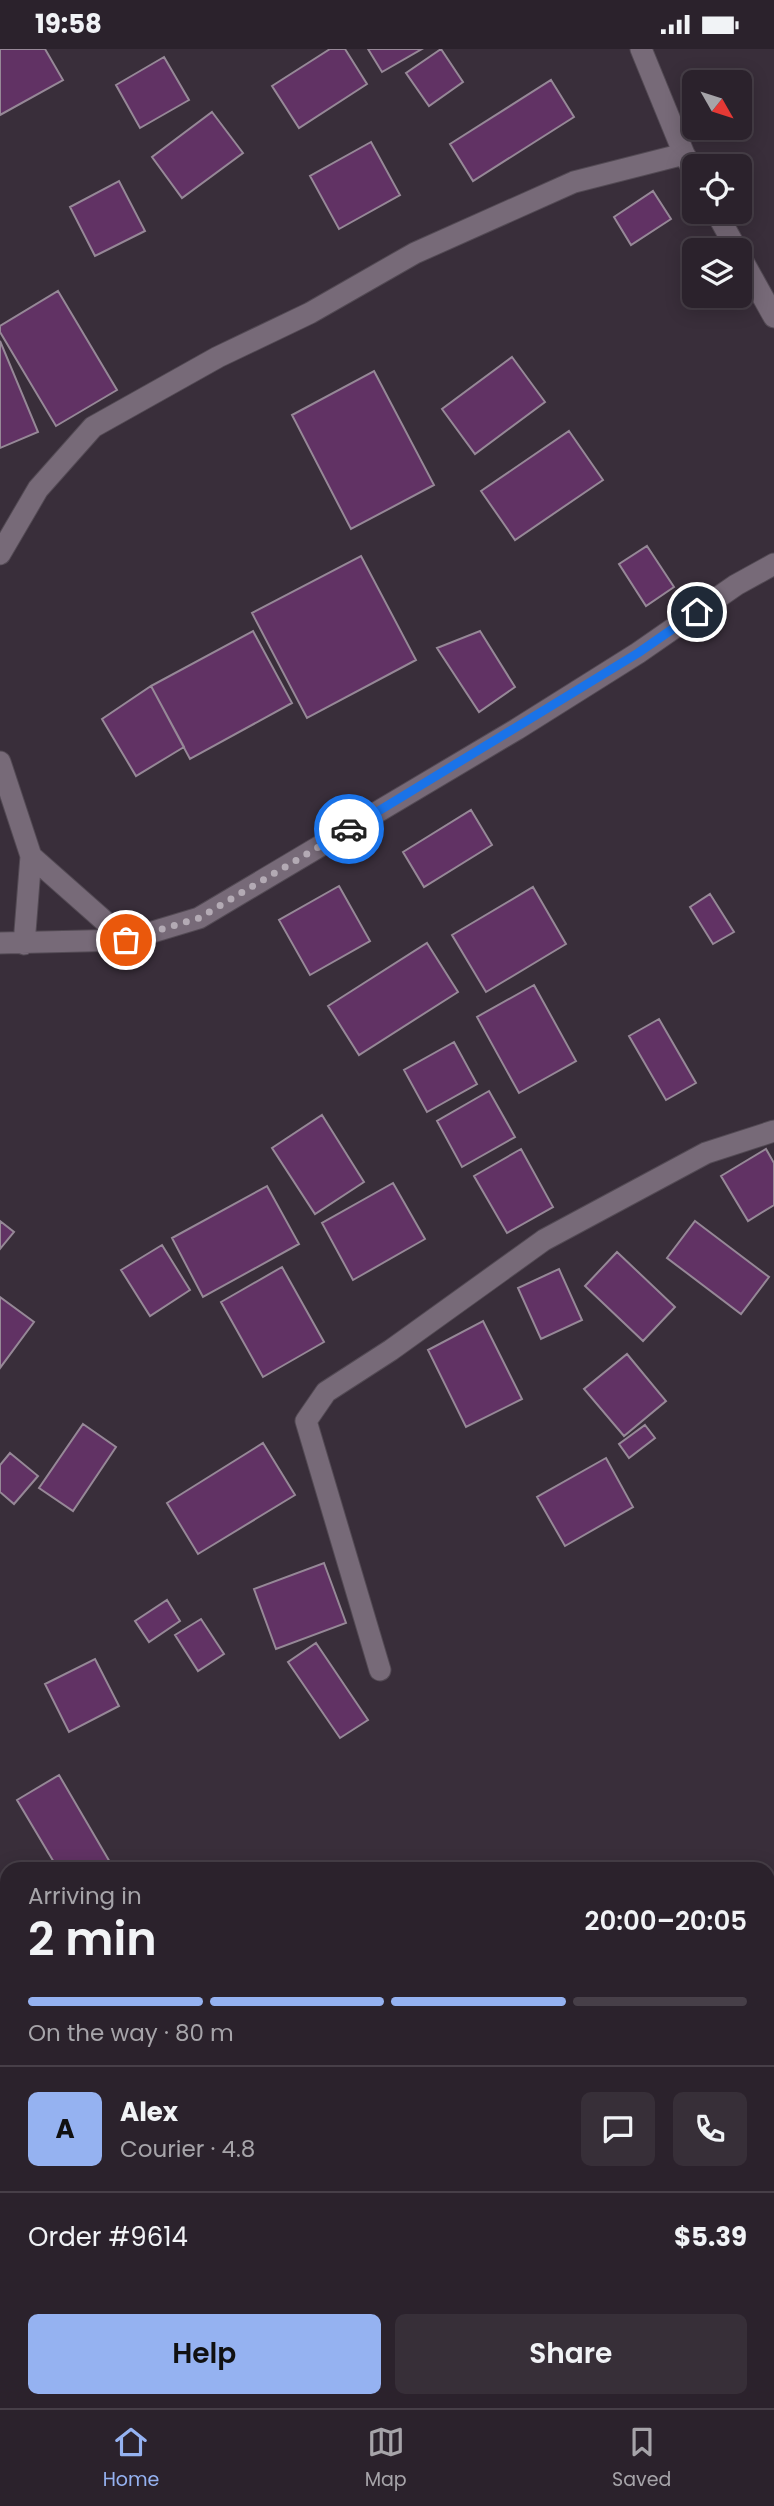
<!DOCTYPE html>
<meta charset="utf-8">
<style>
:root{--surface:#2b222c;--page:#372f38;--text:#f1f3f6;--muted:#a6a4a9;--line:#473f48;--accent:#95b2f1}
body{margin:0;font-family:Poppins,sans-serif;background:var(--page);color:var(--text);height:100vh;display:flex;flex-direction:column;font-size:26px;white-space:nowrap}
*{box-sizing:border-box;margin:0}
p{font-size:23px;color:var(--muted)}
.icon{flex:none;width:38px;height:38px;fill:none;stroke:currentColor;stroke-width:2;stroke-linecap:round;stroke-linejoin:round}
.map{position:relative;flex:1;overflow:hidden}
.sheet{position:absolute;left:0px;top:1813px;width:775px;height:546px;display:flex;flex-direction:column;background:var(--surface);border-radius:21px 21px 0 0;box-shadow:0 4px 18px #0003,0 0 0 2px var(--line)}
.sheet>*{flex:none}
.needle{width:46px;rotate:129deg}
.tools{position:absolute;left:682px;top:21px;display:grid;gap:14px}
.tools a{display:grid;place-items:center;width:70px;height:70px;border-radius:10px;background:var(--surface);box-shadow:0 4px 18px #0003,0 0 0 2px var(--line);font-size:35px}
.pin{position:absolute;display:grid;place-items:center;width:60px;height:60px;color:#fff;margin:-30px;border:4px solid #fff;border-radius:50%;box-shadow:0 2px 7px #0007}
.courier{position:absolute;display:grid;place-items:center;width:70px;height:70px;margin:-35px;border:5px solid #1a73e8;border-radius:50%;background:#fff;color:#222;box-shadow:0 2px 9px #0007}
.headline em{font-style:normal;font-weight:600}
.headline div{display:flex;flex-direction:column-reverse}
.headline{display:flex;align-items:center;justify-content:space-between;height:119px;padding:0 28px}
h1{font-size:46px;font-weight:600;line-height:52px}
.bar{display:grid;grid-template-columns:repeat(4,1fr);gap:10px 7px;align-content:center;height:84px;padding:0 28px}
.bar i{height:9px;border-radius:5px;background:var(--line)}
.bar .active{background:var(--accent)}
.bar p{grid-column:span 4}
.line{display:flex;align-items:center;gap:18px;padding:0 28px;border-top:2px solid var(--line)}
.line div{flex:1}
.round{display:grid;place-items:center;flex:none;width:74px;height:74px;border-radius:10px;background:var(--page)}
.cta{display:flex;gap:14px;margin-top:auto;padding:14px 28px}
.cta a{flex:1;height:80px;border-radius:10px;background:var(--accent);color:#111;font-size:28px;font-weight:600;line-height:80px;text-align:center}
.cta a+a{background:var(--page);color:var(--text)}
.status{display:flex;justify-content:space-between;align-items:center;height:49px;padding:0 35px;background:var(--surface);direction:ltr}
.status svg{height:19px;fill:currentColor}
.dock{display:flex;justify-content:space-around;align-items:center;height:98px;border-top:2px solid var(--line);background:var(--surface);font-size:19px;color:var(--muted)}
.dock a{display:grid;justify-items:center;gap:4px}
.dock .active{color:var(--accent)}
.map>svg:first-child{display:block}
.building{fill:#613264;stroke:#968897;stroke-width:2}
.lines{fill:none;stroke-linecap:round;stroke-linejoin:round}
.minor-casing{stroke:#534a54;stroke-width:23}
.minor{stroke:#776a78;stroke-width:21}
.done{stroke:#b3aab4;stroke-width:7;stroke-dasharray:0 12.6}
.route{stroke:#1a73e8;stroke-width:9}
</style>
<div class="status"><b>19:58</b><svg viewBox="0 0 49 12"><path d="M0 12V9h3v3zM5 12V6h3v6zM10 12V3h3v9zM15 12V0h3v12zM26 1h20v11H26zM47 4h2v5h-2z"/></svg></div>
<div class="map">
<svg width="774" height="2359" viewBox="0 0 774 2359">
<rect width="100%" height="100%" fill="#392e3a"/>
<path class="building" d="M0,0H45L63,31L0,66Z
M330,0H345L367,35L299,79L272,37Z
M368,0H422L382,23Z
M441,0L463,33L429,57L406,24Z
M164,8L189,51L140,79L116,36Z
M551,31L574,68L473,132L450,95Z
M212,63L243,104L182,149L152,108Z
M371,93L400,146L339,180L310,127Z
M119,132L145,182L95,207L70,158Z
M653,142L671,170L631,196L614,168Z
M58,242L117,341L56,377L0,283V277Z
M0,292L38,383L0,399Z
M512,308L545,353L475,405L442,360Z
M374,322L434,436L351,480L292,366Z
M569,382L603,431L515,491L481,442Z
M647,497L674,538L646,557L619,515Z
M361,507L416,611L307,669L252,564Z
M253,582L292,654L190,710L151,637Z
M480,582L515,638L479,663L437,599Z
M151,637L184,698L136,727L102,670Z
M471,761L492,796L424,838L403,803Z
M339,837L370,892L310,926L279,871Z
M533,838L566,895L486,943L452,886Z
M710,845L734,883L713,895L690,858Z
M427,894L458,943L359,1006L328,957Z
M534,936L576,1012L519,1044L477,968Z
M659,970L696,1034L666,1051L629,987Z
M454,993L477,1035L427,1063L404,1021Z
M489,1042L515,1088L462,1118L437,1072Z
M322,1066L364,1133L315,1165L272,1099Z
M521,1100L553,1158L507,1184L474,1127Z
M766,1100L774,1114V1156L748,1172L721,1127Z
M393,1134L425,1190L353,1231L322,1174Z
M267,1137L299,1195L203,1248L172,1189Z
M0,1172L14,1183L0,1200Z
M695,1172L769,1228L741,1265L667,1209Z
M162,1196L190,1241L150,1267L121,1221Z
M617,1203L675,1258L643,1292L585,1237Z
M282,1218L324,1293L263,1328L221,1253Z
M559,1220L582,1271L541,1290L518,1239Z
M0,1248L34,1273L0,1319Z
M483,1272L522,1350L466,1378L428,1301Z
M627,1305L666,1352L624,1387L584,1340Z
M83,1375L116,1398L73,1462L39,1439Z
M645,1376L655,1389L629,1409L619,1395Z
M263,1394L295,1446L198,1505L167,1454Z
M10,1404L38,1427L14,1455L0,1443V1416Z
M606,1409L633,1458L565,1497L537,1448Z
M324,1514L346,1574L276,1600L254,1540Z
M167,1551L180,1572L149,1593L135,1572Z
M201,1570L224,1605L198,1622L175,1586Z
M316,1594L368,1671L340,1689L288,1613Z
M95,1610L119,1657L69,1683L45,1635Z
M59,1726L114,1820H58L17,1751Z
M7,2116V2139L0,2128V2120Z
M774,2188V2240L773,2242L768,2236V2193Z
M774,2320V2343L768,2336V2325Z
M0,2333L7,2345V2352H11L15,2359H0Z
M135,2352H195L184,2359H140Z
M211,2352H240L228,2359H215Z
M317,2352H395V2353L317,2357Z
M575,2352H617L621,2359H564Z
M656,2352H677L682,2359H645Z"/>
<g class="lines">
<defs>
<path id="minor" d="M641,0L684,105L695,124
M716,163L737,201
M740,207L774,268
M0,505L38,440L93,378L218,308L310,264L415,204L574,133L684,105
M0,713L31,807L126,891
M0,894L126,891L199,869L517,680L638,604L736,536L774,515
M24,895L31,807
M380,1621L306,1372L326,1343L391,1301L544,1191L706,1104L774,1082
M0,2255L7,2265
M63,2352L65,2359"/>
</defs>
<use href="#minor" class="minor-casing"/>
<use href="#minor" class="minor"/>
</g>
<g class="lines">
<path class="done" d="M126,891L199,869L349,780"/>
<path class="route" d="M349,780L638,604L697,563"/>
</g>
</svg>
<div class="tools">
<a><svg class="needle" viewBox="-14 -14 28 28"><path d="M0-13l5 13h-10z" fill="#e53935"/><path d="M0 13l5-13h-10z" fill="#a6a4a9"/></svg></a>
<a><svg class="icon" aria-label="locate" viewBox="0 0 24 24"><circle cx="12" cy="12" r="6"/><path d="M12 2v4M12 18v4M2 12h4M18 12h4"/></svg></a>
<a><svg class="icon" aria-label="layers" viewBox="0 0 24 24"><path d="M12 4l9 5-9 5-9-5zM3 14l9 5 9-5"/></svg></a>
</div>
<div class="pin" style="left:126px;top:891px;background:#ea580c"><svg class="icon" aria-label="bag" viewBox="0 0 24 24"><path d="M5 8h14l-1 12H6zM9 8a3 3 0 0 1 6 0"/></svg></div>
<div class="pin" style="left:697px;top:563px;background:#1f2937"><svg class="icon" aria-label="home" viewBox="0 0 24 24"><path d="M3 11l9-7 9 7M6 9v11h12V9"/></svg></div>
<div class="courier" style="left:349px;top:780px"><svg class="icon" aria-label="car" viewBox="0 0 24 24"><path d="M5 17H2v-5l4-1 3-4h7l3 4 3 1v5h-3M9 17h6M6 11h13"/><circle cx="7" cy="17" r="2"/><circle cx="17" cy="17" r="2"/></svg></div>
<section class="sheet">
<div class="headline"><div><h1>2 min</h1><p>Arriving in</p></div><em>20:00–20:05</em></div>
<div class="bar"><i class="active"></i><i class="active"></i><i class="active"></i><i></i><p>On the way · 80 m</p></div>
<div class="line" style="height:126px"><b class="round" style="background:var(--accent);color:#111">A</b><div><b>Alex</b><p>Courier · 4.8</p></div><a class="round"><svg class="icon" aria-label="chat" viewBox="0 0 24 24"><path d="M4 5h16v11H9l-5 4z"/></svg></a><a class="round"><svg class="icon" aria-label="phone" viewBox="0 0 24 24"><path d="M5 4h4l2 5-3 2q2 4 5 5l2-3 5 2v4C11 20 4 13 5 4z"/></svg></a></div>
<div class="line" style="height:91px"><div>Order #9614</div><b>$5.39</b></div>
<div class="cta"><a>Help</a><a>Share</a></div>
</section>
</div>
<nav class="dock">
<a class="active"><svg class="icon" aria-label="home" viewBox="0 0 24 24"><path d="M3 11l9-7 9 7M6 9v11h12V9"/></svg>Home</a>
<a><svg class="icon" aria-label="map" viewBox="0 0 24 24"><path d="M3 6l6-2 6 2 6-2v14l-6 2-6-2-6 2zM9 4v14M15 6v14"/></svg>Map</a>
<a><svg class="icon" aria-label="saved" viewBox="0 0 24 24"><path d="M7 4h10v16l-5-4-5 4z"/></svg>Saved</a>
</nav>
